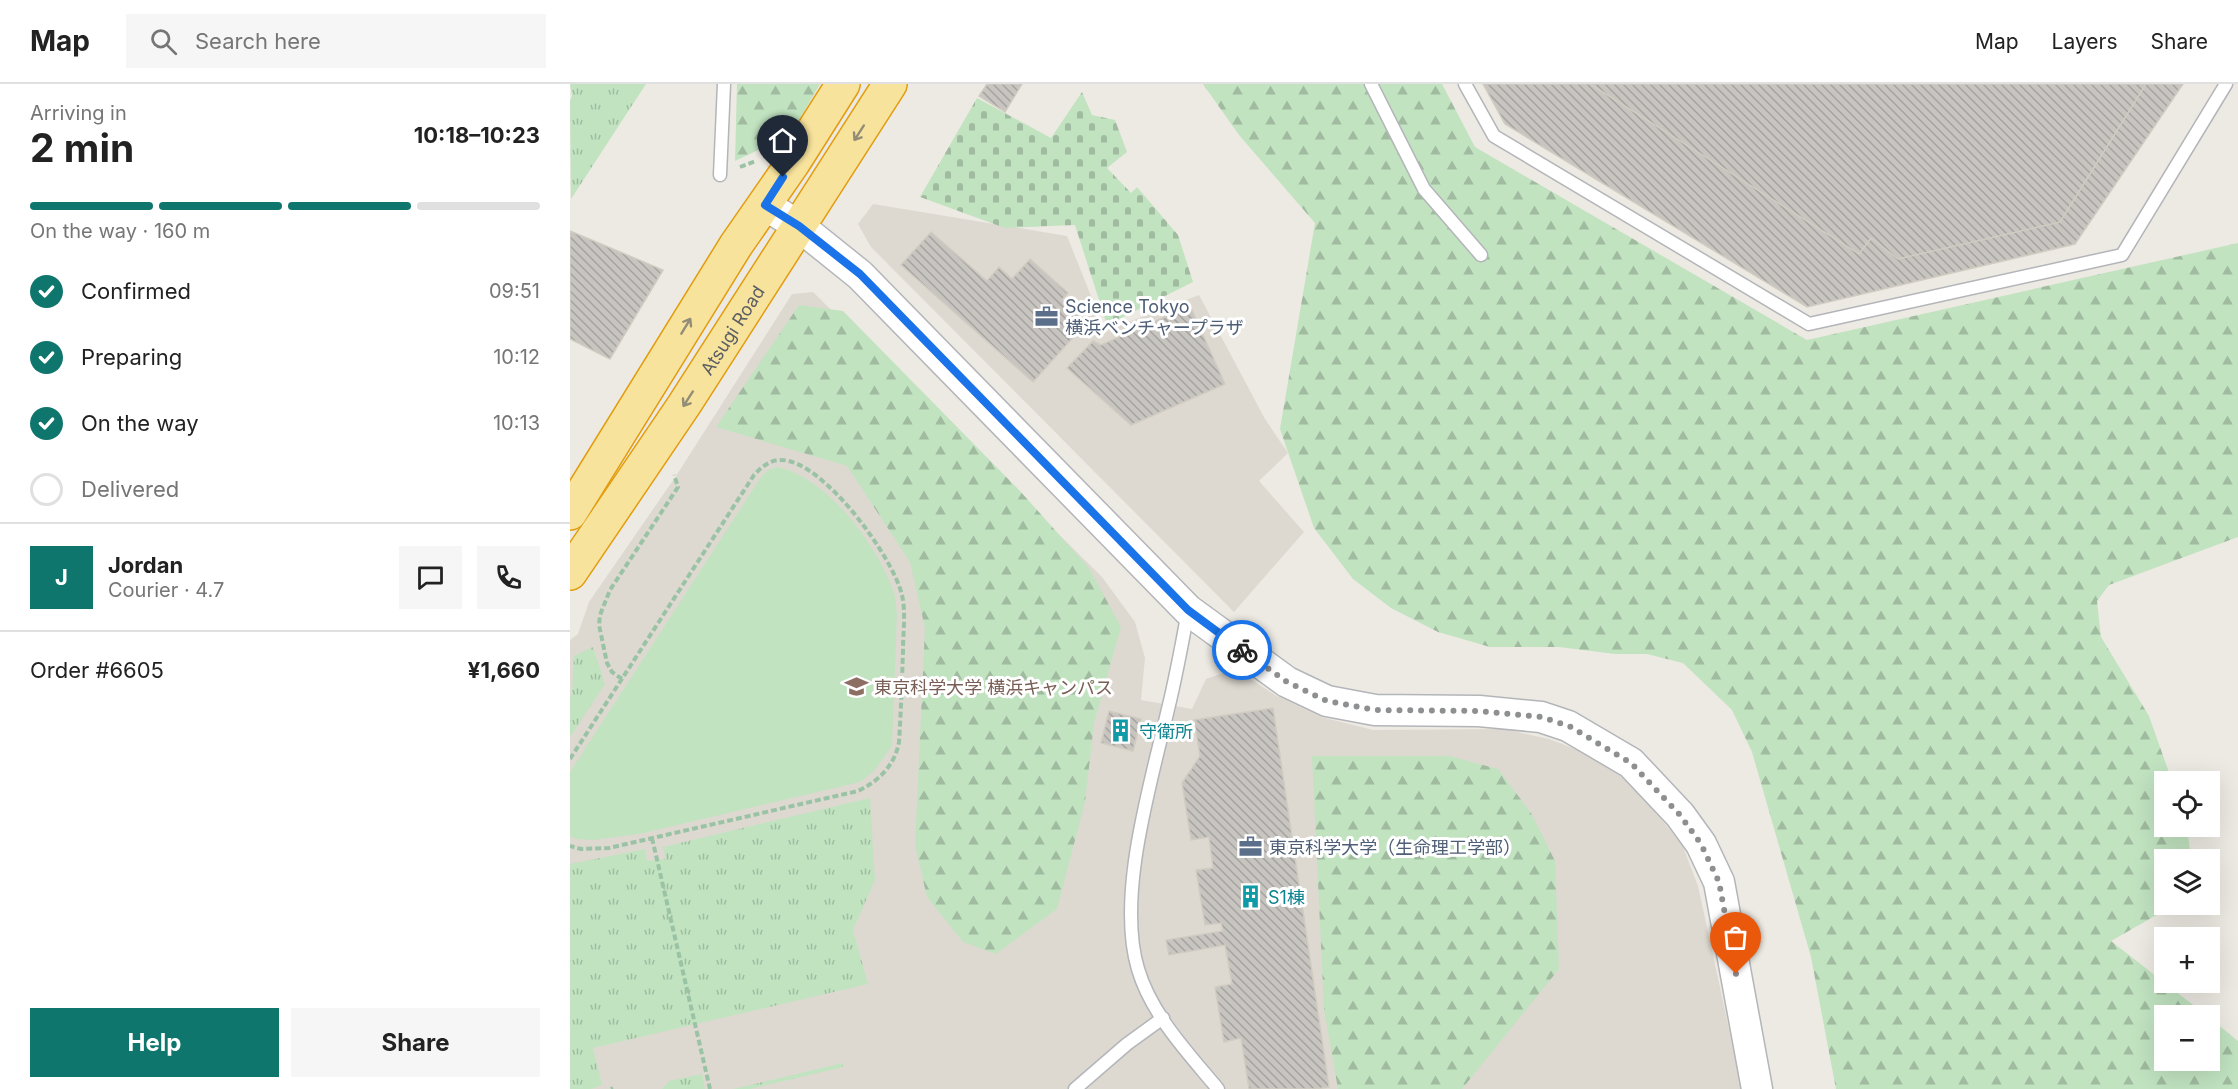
<!DOCTYPE html>
<meta charset="utf-8">
<style>
:root{--surface:#fff;--page:#f6f6f6;--text:#222;--muted:#767676;--line:#e0e0e0;--accent:#0f766e}
body{margin:0;font-family:Inter,"Noto Sans JP",sans-serif;background:var(--page);color:var(--text);height:100vh;display:flex;flex-direction:column;font-size:22px;white-space:nowrap}
*{box-sizing:border-box;margin:0}
p{font-size:20px;color:var(--muted)}
.icon{flex:none;width:33px;height:33px;fill:none;stroke:currentColor;stroke-width:2;stroke-linecap:round;stroke-linejoin:round}
.map{position:relative;flex:1;overflow:hidden}
.drawer{display:flex;flex-direction:column;background:var(--surface);width:570px}
.drawer>*{flex:none}
.tools{position:absolute;left:1584px;top:687px;display:grid;gap:12px}
.tools a{display:grid;place-items:center;width:66px;height:66px;border-radius:0px;background:var(--surface);box-shadow:0 6px 24px #0002;font-size:30px}
.pin{position:absolute;display:grid;place-items:center;width:51px;height:51px;color:#fff;margin:-62px -26px;border-radius:50% 50% 50% 0;rotate:-45deg;box-shadow:0 0 6px #0007}
.pin .icon{rotate:45deg}
.courier{position:absolute;display:grid;place-items:center;width:60px;height:60px;margin:-30px;border:4px solid #1a73e8;border-radius:50%;background:#fff;color:#222;box-shadow:0 2px 8px #0007}
.summary em{font-style:normal;font-weight:700}
.summary div{display:flex;flex-direction:column-reverse}
.summary{display:flex;align-items:center;justify-content:space-between;height:102px;padding:0 30px}
h1{font-size:39px;font-weight:700;line-height:45px}
.bar{display:grid;grid-template-columns:repeat(4,1fr);gap:9px 6px;align-content:center;height:72px;padding:0 30px}
.bar i{height:8px;border-radius:4px;background:var(--line)}
.bar .on{background:var(--accent)}
.bar p{grid-column:span 4}
.line{display:flex;align-items:center;gap:15px;padding:0 30px;border-top:2px solid var(--line)}
.line div{flex:1}
.round{display:grid;place-items:center;flex:none;width:63px;height:63px;border-radius:0px;background:var(--page)}
ol{padding:0 30px;list-style:none}
li{display:flex;align-items:center;gap:18px;height:66px}
li p{margin-inline-start:auto}
li .icon{padding:6px;border-radius:50%;background:var(--accent);color:#fff;stroke-width:4}
li:last-child{color:var(--muted)}
li i{width:33px;height:33px;border:3px solid var(--line);border-radius:50%}
.button{display:flex;gap:12px;margin-top:auto;padding:12px 30px}
.button a{flex:1;height:69px;border-radius:0px;background:var(--accent);color:#fff;font-size:24px;font-weight:700;line-height:69px;text-align:center}
.button a+a{background:var(--page);color:var(--text)}
header{display:flex;align-items:center;gap:36px;box-sizing:border-box;height:84px;padding:0 30px;background:var(--surface);border-bottom:2px solid var(--line)}
header strong{font-size:28px}
nav{display:flex;gap:33px;margin-inline-start:auto;font-size:21px}
.search{width:420px;height:54px;background:var(--page);display:flex;align-items:center;gap:15px;box-sizing:border-box;padding:0 21px;border-radius:0px;color:var(--muted);font-size:22px}
main{display:flex;flex:1;min-height:0}
.map>svg:first-child{display:block}
.education{fill:#ddd9d1}
.grass{fill:url(#grass-tufts)}
.forest{fill:url(#forest-firs)}
.cemetery{fill:url(#cemetery-stones)}
.park{fill:#c1e3c0}
.building{fill:url(#building-back-hatch);stroke:#d1ccc1;stroke-width:1.5}
.lines{fill:none;stroke-linecap:round;stroke-linejoin:round}
.service-casing{stroke:#b3b5b9;stroke-width:15}
.tertiary-casing{stroke:#b3b5b9;stroke-width:33}
.trunk-casing{stroke:#e29c0d;stroke-width:36}
.path{stroke:#9ac3a5;stroke-width:4;stroke-dasharray:6 3;stroke-linecap:butt}
.service{stroke:#fff;stroke-width:12}
.tertiary{stroke:#fff;stroke-width:30}
.trunk{stroke:#f8e39d;stroke-width:33}
.oneway{stroke:#928d77}
.done{stroke:#8e8f90;stroke-width:6;stroke-dasharray:0 10.8}
.route{stroke:#1a73e8;stroke-width:8}
.labels{text-anchor:middle;dominant-baseline:central;stroke-width:6;stroke-linejoin:round;paint-order:stroke}
.service-label{font-size:18px;fill:#4e5e75;stroke:#fff;text-anchor:start}
.street-label{font-size:18px;fill:#5b5e63;stroke:#fff}
.education-label{font-size:18px;fill:#785e54;stroke:#fff;text-anchor:start}
.culture-label{font-size:18px;fill:#0d838f;stroke:#fff;text-anchor:start}
</style>
<header>
<strong>Map</strong>
<div class="search"><svg class="icon" aria-label="search" viewBox="0 0 24 24"><circle cx="10" cy="10" r="6"/><path d="M15 15l6 6"/></svg>Search here</div>
<nav><a>Map</a><a>Layers</a><a>Share</a></nav>
</header>
<main>
<section class="drawer">
<div class="summary"><div><h1>2 min</h1><p>Arriving in</p></div><em>10:18–10:23</em></div>
<div class="bar"><i class="on"></i><i class="on"></i><i class="on"></i><i></i><p>On the way · 160 m</p></div>
<ol>
<li><svg class="icon" aria-label="check" viewBox="0 0 24 24"><path d="M5 12l5 5 9-10"/></svg>Confirmed<p>09:51</p></li>
<li><svg class="icon" aria-label="check" viewBox="0 0 24 24"><path d="M5 12l5 5 9-10"/></svg>Preparing<p>10:12</p></li>
<li><svg class="icon" aria-label="check" viewBox="0 0 24 24"><path d="M5 12l5 5 9-10"/></svg>On the way<p>10:13</p></li>
<li><i></i>Delivered</li>
</ol>
<div class="line" style="height:108px"><b class="round" style="background:var(--accent);color:#fff">J</b><div><b>Jordan</b><p>Courier · 4.7</p></div><a class="round"><svg class="icon" aria-label="chat" viewBox="0 0 24 24"><path d="M4 5h16v11H9l-5 4z"/></svg></a><a class="round"><svg class="icon" aria-label="phone" viewBox="0 0 24 24"><path d="M5 4h4l2 5-3 2q2 4 5 5l2-3 5 2v4C11 20 4 13 5 4z"/></svg></a></div>
<div class="line" style="height:78px"><div>Order #6605</div><b>¥1,660</b></div>
<div class="button"><a>Help</a><a>Share</a></div>
</section>
<div class="map">
<svg width="1668" height="1005" viewBox="0 0 1668 1005">
<defs>
<pattern id="grass-tufts" width="24" height="20" patternUnits="userSpaceOnUse" patternTransform="scale(1.5)"><rect width="24" height="20" fill="#c1e3c0"/><path d="M3 7l-1-3M5 7V3M7 7l1-3M15 17l-1-3M17 17v-4M19 17l1-3" fill="none" stroke="#a0bba0"/></pattern>
<pattern id="forest-firs" width="22" height="20" patternUnits="userSpaceOnUse" patternTransform="scale(1.5)"><rect width="22" height="20" fill="#c1e3c0"/><path d="M5 1l3.5 6h-7zM16 11l3.5 6h-7z" fill="#a0bba0"/></pattern>
<pattern id="cemetery-stones" width="16" height="16" patternUnits="userSpaceOnUse" patternTransform="scale(1.5)"><rect width="16" height="16" fill="#c1e3c0"/><path d="M2 7V4a2 2 0 0 1 4 0v3zM10 15v-3a2 2 0 0 1 4 0v3z" fill="#a0bba0"/></pattern>
<pattern id="building-back-hatch" width="6" height="6" patternUnits="userSpaceOnUse" patternTransform="scale(1.5)"><rect width="6" height="6" fill="#c8c5c0"/><path d="M-1 5l2 2M0 0l6 6M5-1l2 2" fill="none" stroke="#a5a3a0"/></pattern>
</defs>
<rect width="100%" height="100%" fill="#edeae3"/>
<path class="education" d="M303,120L497,152L535,247L629,211L695,335L718,369L689,397L734,448L664,528L301,163L288,140Z
M243,208L532,493L565,538L575,574L571,616L622,625L636,595L665,585L705,611L751,633L803,646L934,645L979,655L1005,665L1051,692L1085,727L1113,763L1128,802L1172,1005H0V556L8,550L19,518L106,392L222,210Z"/>
<path class="grass" d="M0,0H76L1,115L0,17L2,12Z
M23,563L35,600L0,653V613L2,609L4,572Z
M300,714L305,796L283,846L298,900L23,964L32,1001L21,1005H0V780L75,765L77,777L96,775L93,763Z
M273,979V983L180,1005H163Z
M132,990L135,1005H92L99,997Z"/>
<path class="forest" d="M167,0H250L225,43L203,59L165,77Z
M633,0H872L905,63L1237,256L1668,159V453L1539,501L1527,517L1531,553L1579,632L1602,697L1594,698V742L1617,743L1621,775L1594,776V820L1604,821L1541,857L1636,931L1594,932V976H1640V934L1668,957V1005H1266L1241,873L1182,668L1162,626L1113,579L1077,570H1045L989,563H920L868,548L821,524L783,495L744,444L710,345L745,139L669,51Z
M229,221L273,227L450,407L519,484L551,543L524,639L515,718L487,825L426,870L393,858L357,813L345,761L355,544L340,478L277,382L146,343Z
M742,672H879L928,685L961,729L985,777L989,885L892,1005H768L754,925Z"/>
<path class="cemetery" d="M512,8L522,31L545,36L557,68L537,84L561,109L567,103L608,151L623,198L537,241L505,141L435,144L350,113L407,14L481,54Z"/>
<path class="park" d="M208,383C259,395 306,460 323,506C326,513 326,522 327,529L322,662L304,687L290,698L69,750L23,756L6,755L0,752V688L191,393L198,386Z"/>
<path class="building" d="M417,0H452L435,28L409,12Z
M913,0H1613L1505,160L1237,223L935,40Z
M1020,0H1576L1490,138L1328,175L1301,154L1289,170Z
M0,147L93,186L40,275L0,255Z
M361,148L417,197L429,183L442,195L460,175L498,209L492,216L517,238L463,298L331,181Z
M620,222L655,300L561,341L497,284L523,257L531,261Z
M703,624L759,1003L746,1005H679L671,954L654,958L645,903L662,900L655,861L599,871L596,856L653,847L651,839L635,841L626,786L643,784L639,753L621,756L612,699L630,672L624,636Z
M539,627L571,635L563,667L531,659Z"/>
<g class="lines">
<defs>
<path id="service" d="M801,0L854,105L911,171
M895,0L924,52L1239,240L1552,171L1656,0
M150,91L154,0
M618,527C612,560 606,593 598,625C581,699 546,812 568,885C581,930 618,969 648,1005
M505,1005L557,960L593,934"/>
<path id="tertiary" d="M195,121L229,142L290,191L618,526L717,598L757,617L805,626L909,627L971,633L998,642L1061,679L1110,731L1131,760L1149,798L1187,1005"/>
<g id="trunk">
<path d="M0,429L166,161L223,79L273,0"/>
<path id="s1" d="M0,489L114,321L320,0"/>
</g>
</defs>
<use href="#service" class="service-casing"/>
<use href="#tertiary" class="tertiary-casing"/>
<use href="#trunk" class="trunk-casing"/>
<path class="path" d="M170,83L186,77
M52,595L42,588L37,579L29,541L30,531L40,506L108,403L104,391
M0,675L184,391C192,383 199,376 211,376C253,376 323,473 332,511C336,529 333,548 333,566C332,597 331,627 329,658C325,681 309,697 288,707L39,764L11,765L0,762
M82,754L140,1005
M41,1005L43,1004"/>
<use href="#service" class="service"/>
<use href="#tertiary" class="tertiary"/>
<use href="#trunk" class="trunk"/>
</g>
<defs><path id="oneway-shaft" d="M-6 0H5M1.5-3L5.5 0L1.5 3" fill="none" stroke-width="1.6" stroke-linecap="round" stroke-linejoin="round" transform="scale(1.5)"/></defs>
<g class="oneway">
<use href="#oneway-shaft" transform="translate(289 49) rotate(123)"/>
<use href="#oneway-shaft" transform="translate(116 242) rotate(-59)"/>
<use href="#oneway-shaft" transform="translate(118 315) rotate(123)"/>
</g>
<g class="lines">
<path class="done" d="M672,566L717,598L757,617L805,626L909,627L971,633L999,642L1061,679L1110,731L1131,760L1149,798L1166,890"/>
<path class="route" d="M213,93L195,121L229,142L290,190L618,526L672,566"/>
</g>
<defs>
<symbol id="office-bare" viewBox="-9 -9 18 18"><path d="M-6-3h4V-5.5h4V-3h4V5H-6ZM-1-4.5V-3h2v-1.5ZM-6 0V1H6V0Z" fill="#5c6f8a" stroke="#fff" stroke-width="2.5" paint-order="stroke"/></symbol>
<symbol id="university-bare" viewBox="-9 -9 18 18"><path d="M0-5L7-2L0 1L-7-2ZM-4 1L0 2.5L4 1V4Q0 6-4 4Z" fill="#8d6e63" stroke="#fff" stroke-width="2.5" paint-order="stroke"/></symbol>
<symbol id="building-bare" viewBox="-9 -9 18 18"><path d="M-4-6H4V6H1V3H-1V6H-4ZM-2.5-4.3h1.7v1.8h-1.7ZM.8-4.3h1.7v1.8H.8ZM-2.5-1h1.7V.8h-1.7ZM.8-1h1.7V.8H.8Z" fill="#0f9aa8" stroke="#fff" stroke-width="2.5" paint-order="stroke"/></symbol>
</defs>
<g fill-rule="evenodd">
<use href="#office-bare" x="460" y="216" width="33" height="33"/>
<use href="#university-bare" x="270" y="586" width="33" height="33"/>
<use href="#building-bare" x="534" y="630" width="33" height="33"/>
<use href="#office-bare" x="664" y="746" width="33" height="33"/>
<use href="#building-bare" x="664" y="796" width="33" height="33"/>
</g>
<g class="labels">
<g class="service-label">
<text x="495" y="222">Science Tokyo<tspan x="495" dy="21">横浜ベンチャープラザ</tspan></text>
<text x="699" y="763">東京科学大学（生命理工学部）</text>
</g>
<g class="street-label">
<text stroke="none"><textPath href="#s1" startOffset="292">Atsugi Road</textPath></text>
</g>
<g class="education-label">
<text x="304" y="603">東京科学大学 横浜キャンパス</text>
</g>
<g class="culture-label">
<text x="569" y="647">守衛所</text>
<text x="698" y="813">S1棟</text>
</g>
</g>
</svg>
<div class="tools">
<a><svg class="icon" aria-label="locate" viewBox="0 0 24 24"><circle cx="12" cy="12" r="6"/><path d="M12 2v4M12 18v4M2 12h4M18 12h4"/></svg></a>
<a><svg class="icon" aria-label="layers" viewBox="0 0 24 24"><path d="M12 4l9 5-9 5-9-5zM3 14l9 5 9-5"/></svg></a>
<a>+</a>
<a>−</a>
</div>
<div class="pin" style="left:1166px;top:890px;background:#ea580c"><svg class="icon" aria-label="bag" viewBox="0 0 24 24"><path d="M5 8h14l-1 12H6zM9 8a3 3 0 0 1 6 0"/></svg></div>
<div class="pin" style="left:213px;top:93px;background:#1f2937"><svg class="icon" aria-label="home" viewBox="0 0 24 24"><path d="M3 11l9-7 9 7M6 9v11h12V9"/></svg></div>
<div class="courier" style="left:672px;top:566px"><svg class="icon" aria-label="bike" viewBox="0 0 24 24"><circle cx="6" cy="16" r="4"/><circle cx="18" cy="16" r="4"/><path d="M6 16l4-8h5l3 8M10 8l3 8H6M13 5h3"/></svg></div>
</div>
</main>
